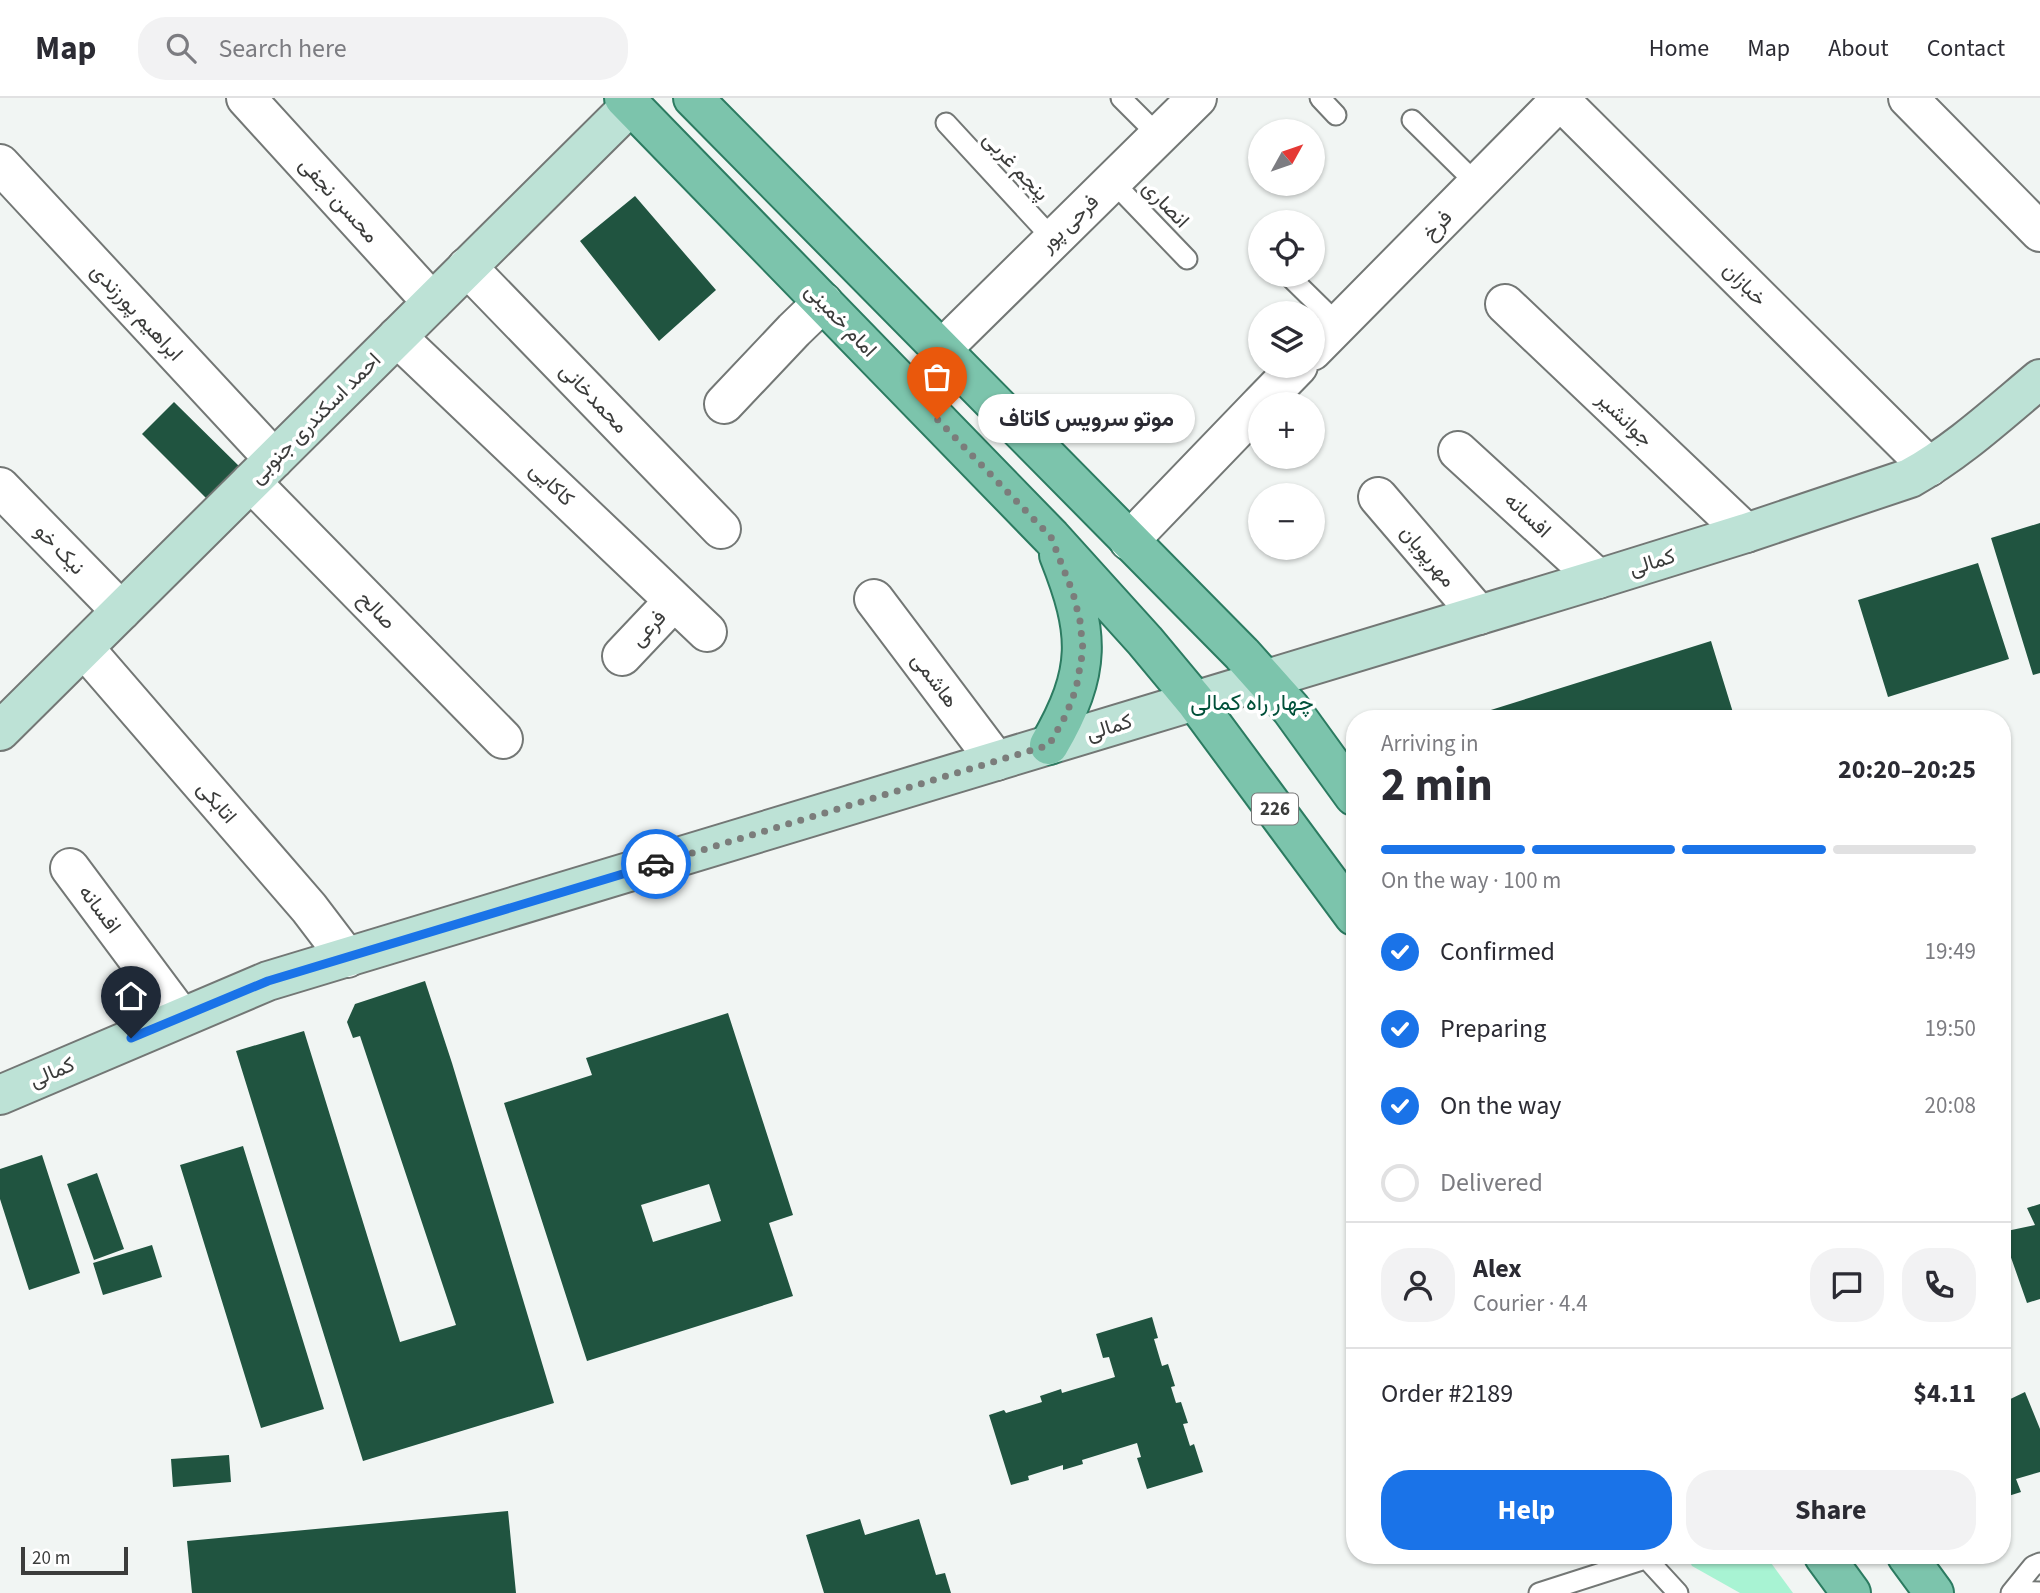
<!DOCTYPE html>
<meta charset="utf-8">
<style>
:root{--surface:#fff;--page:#f2f2f3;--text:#2b2b33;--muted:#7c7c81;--line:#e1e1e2;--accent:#1a73e8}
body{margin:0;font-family:"Source Sans 3",Vazirmatn,sans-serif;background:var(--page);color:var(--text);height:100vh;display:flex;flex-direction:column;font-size:26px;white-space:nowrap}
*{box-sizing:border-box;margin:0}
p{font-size:23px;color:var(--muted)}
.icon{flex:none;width:38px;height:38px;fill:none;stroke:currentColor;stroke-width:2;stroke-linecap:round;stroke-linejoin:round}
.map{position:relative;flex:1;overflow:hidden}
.details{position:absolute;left:1346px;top:612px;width:665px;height:854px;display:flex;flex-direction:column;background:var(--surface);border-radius:28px;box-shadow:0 2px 5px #0004}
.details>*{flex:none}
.needle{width:46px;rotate:50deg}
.buttons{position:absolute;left:1248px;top:21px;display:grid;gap:14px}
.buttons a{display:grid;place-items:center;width:77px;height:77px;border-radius:50%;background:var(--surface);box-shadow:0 2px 5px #0004;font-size:35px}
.scale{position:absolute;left:21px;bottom:18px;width:107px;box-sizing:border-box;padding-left:7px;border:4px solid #3b3c3b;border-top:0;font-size:19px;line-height:24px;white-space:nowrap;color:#3b3c3b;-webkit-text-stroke:5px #fff;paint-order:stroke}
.pin{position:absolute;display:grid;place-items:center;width:60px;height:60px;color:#fff;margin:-72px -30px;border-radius:50% 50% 50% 0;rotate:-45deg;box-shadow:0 0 7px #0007}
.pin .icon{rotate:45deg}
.courier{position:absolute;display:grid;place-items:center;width:70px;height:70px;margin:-35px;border:5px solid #1a73e8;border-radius:50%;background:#fff;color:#222;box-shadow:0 2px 9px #0007}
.bubble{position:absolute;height:49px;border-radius:24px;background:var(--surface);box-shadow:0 2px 5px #0004;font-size:23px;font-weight:700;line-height:49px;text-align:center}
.summary em{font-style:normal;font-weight:700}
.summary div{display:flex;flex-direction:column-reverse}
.summary{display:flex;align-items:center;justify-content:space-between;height:119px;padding:0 35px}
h1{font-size:46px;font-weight:700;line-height:52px}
.bar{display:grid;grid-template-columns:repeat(4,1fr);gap:10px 7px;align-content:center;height:84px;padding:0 35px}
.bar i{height:9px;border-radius:5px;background:var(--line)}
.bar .on{background:var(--accent)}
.bar p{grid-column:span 4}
.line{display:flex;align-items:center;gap:18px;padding:0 35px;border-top:2px solid var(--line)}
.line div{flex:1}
.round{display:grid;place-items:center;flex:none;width:74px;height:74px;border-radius:28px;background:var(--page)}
ol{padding:0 35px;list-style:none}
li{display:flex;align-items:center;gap:21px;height:77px}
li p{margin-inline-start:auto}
li .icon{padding:7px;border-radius:50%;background:var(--accent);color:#fff;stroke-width:4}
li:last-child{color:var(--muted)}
li i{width:38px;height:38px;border:4px solid var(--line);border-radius:50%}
.primary-button{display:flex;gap:14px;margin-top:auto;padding:14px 35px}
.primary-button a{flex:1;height:80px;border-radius:28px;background:var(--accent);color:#fff;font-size:28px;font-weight:700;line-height:80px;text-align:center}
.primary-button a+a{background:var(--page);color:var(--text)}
header{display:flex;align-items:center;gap:42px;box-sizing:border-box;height:98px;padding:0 35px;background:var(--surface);border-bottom:2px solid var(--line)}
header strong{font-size:33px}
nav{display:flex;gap:38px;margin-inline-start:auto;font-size:24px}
.search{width:490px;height:63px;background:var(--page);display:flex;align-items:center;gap:18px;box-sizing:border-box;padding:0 24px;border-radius:28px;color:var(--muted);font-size:26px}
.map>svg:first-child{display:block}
.green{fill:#a8f3d3}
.building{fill:#205440;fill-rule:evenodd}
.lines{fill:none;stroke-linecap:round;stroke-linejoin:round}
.lane-casing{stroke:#737775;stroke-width:23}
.street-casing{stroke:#737775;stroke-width:42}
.secondary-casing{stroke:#737775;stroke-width:42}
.primary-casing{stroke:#2c7b61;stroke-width:42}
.lane{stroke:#fff;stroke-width:19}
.street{stroke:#fff;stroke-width:38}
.secondary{stroke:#bde2d6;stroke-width:38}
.primary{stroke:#7cc4ac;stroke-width:38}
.done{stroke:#7b7d7b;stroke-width:7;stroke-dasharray:0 12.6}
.route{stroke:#1a73e8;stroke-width:9}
.labels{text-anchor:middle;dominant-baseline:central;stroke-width:7;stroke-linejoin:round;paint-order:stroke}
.shield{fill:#fff;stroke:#767676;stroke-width:2}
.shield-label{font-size:19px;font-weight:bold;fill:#3b3c3b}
.street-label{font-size:21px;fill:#3b3c3b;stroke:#fff}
.neighbourhood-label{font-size:23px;fill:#005039;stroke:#fff}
</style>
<header>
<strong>Map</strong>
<div class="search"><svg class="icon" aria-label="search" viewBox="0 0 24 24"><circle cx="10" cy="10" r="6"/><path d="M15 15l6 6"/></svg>Search here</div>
<nav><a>Home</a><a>Map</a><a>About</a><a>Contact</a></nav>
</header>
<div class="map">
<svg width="2040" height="1495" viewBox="0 0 2040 1495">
<rect width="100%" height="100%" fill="#f1f5f3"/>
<path class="green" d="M1687,1458H1766L1793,1495H1740L1692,1468Z"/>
<path class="building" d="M635,98L716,192L659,243L580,143Z
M174,304L243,372L211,405L142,336Z
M2040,425V575L2033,577L1991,440Z
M1978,465L2009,561L1888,599L1858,502Z
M1711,543L1735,621H1462Z
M425,883L452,965L554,1305L363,1363L236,953L304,933L400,1244L456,1227L360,938L353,940L347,924L355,906Z
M728,915L793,1117L769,1125L793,1198L587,1263L504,1005L592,977L586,960ZM709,1086L721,1123L653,1144L641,1107Z
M243,1048L324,1311L261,1330L180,1067Z
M42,1057L80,1175L29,1192L0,1101V1071Z
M97,1075L124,1151L94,1162L67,1086Z
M2040,1106V1201L2027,1205L2002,1134L2035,1127L2027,1110Z
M152,1147L162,1179L103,1197L93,1165Z
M1152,1219L1158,1240L1154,1241L1162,1268L1168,1266L1175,1288L1171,1289L1176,1305L1181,1304L1188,1325L1183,1326L1190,1348L1194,1346L1203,1374L1147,1391L1137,1360L1141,1359L1137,1345L1082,1362L1083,1366L1063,1372V1367L1028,1378L1029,1382L1011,1387L989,1317L1004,1312L1006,1315L1042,1304L1040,1298L1061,1291L1062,1295L1115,1279L1109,1259L1103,1260L1096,1236Z
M2025,1294L2040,1331V1374L2016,1381L2021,1394L2002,1400V1305Z
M229,1357L231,1384L173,1389L171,1361Z
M508,1413L516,1495H192L187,1443Z
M860,1421L865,1437L919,1421L936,1477L945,1475L951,1495H824L806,1437Z"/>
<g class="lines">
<defs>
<path id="lane" d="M1121,0L1159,38
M1320,0L1336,17
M1412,22L1477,86
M946,25L1053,141
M1112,83L1187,161
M1288,177L1339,227
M1644,1458L1678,1495
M2014,1493L2040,1494
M1539,1495L1645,1461
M2011,1495L2033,1468L2040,1465"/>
<path id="street" d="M246,0L432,204
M1908,0L2040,134
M1560,2L1929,369
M0,66L274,361
M467,169L721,431
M1505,206L1746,435
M397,239L707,534
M942,251L1197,0
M1312,253L1562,0
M724,306L794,232L823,204
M1261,306L1298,268
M1458,353L1598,481
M251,384L503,641
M0,389L121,513
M1378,399L1479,517
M1129,443L1260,307
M874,501L996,663
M84,550L309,810L347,860
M622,558L674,503
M70,770L181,919"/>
<path id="secondary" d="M0,633L631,7
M0,997L268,883L1598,481L1746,435L1910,380C1957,354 1998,316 2040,281"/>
<path id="primary" d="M624,0L1051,439L1145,543L1195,603L1354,818
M693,0L1242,556L1291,611L1354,698
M1049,647C1092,573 1090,535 1059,457
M1824,1458L1851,1495
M1907,1458L1934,1495"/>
</defs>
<use href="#lane" class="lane-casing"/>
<use href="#street" class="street-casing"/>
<use href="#secondary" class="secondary-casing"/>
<use href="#primary" class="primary-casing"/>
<use href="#lane" class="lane"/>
<use href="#street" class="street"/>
<use href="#secondary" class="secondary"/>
<use href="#primary" class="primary"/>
</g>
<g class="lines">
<path class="done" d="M656,766L1049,647L1066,617L1076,591L1083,552L1080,523L1073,495L1051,439L937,321"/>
<path class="route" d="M131,940L268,883L656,766"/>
</g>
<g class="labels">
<rect class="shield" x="1252" y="695.5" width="46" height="31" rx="5"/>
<g class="shield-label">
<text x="1275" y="711">226</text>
</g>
<g class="street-label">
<text transform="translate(1016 68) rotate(47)">پنجم غربی</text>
<text transform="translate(339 102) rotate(48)">محسن نجفی</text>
<text transform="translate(1166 106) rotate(46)">انصاری</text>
<text transform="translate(1069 125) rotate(-44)">فرحی پور</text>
<text transform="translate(1437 127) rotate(-46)">فرخ</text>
<text transform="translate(1745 186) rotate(45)">خبازان</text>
<text transform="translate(137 214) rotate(47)">ابراهیم پورزندی</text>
<text transform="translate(841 222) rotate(46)">امام خمینی</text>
<text transform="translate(594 300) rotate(46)">محمدخانی</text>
<text transform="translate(315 320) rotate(-45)">احمد اسکندری جنوبی</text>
<text transform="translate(1625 321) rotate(44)">جوانشیر</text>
<text transform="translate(552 386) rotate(44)">کاکایی</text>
<text transform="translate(1528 417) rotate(43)">افسانه</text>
<text transform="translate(60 451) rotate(46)">نیک خو</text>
<text transform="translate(1428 458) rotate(50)">مهرپویان</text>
<text transform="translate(1652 464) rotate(-17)">کمالی</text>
<text transform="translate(377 512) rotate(46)">صالح</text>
<text transform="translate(648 530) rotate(-47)">فرعی</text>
<text transform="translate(935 582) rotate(53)">هاشمی</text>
<text transform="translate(1109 629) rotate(-17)">کمالی</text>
<text transform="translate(217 704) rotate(49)">اتابکی</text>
<text transform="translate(100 811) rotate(53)">افسانه</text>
<text transform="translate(52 974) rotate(-23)">کمالی</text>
</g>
<g class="neighbourhood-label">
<text x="1252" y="604">چهار راه کمالی</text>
</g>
</g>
</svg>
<div class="buttons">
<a><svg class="needle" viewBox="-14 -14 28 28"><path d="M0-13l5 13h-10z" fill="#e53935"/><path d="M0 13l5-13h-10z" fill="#7c7c81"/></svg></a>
<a><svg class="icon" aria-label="locate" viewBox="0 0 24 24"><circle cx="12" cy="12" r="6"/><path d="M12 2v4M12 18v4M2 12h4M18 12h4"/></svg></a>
<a><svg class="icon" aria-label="layers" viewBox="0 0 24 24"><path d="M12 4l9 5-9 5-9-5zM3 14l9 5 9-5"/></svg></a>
<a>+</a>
<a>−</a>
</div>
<div class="scale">20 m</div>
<div class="pin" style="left:937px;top:321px;background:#ea580c"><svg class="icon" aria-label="bag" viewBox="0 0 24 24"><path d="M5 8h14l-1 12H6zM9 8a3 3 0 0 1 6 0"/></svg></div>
<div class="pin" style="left:131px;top:940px;background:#1f2937"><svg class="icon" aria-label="home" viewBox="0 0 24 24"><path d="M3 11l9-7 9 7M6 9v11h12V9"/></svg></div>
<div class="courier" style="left:656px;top:766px"><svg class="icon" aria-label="car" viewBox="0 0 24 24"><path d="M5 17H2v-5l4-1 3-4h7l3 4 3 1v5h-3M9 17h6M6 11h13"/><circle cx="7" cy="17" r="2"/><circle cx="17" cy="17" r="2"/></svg></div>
<div class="bubble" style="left:978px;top:296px;width:217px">موتو سرویس کاتاف</div>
<section class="details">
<div class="summary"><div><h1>2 min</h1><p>Arriving in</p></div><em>20:20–20:25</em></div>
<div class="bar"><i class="on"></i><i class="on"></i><i class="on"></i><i></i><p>On the way · 100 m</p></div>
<ol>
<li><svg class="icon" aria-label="check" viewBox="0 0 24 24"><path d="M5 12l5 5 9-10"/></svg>Confirmed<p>19:49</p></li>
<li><svg class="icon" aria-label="check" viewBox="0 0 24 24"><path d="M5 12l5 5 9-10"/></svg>Preparing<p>19:50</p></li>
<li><svg class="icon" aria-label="check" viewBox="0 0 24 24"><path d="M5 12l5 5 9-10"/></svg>On the way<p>20:08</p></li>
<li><i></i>Delivered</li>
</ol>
<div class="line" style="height:126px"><a class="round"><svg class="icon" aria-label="person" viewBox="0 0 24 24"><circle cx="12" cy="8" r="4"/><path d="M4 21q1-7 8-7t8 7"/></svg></a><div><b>Alex</b><p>Courier · 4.4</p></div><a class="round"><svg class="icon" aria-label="chat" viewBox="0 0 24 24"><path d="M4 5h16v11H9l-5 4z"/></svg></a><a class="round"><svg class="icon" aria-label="phone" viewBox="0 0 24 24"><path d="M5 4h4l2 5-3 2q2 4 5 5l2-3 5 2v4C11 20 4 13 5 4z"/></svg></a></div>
<div class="line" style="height:91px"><div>Order #2189</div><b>$4.11</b></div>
<div class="primary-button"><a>Help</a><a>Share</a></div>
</section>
</div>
